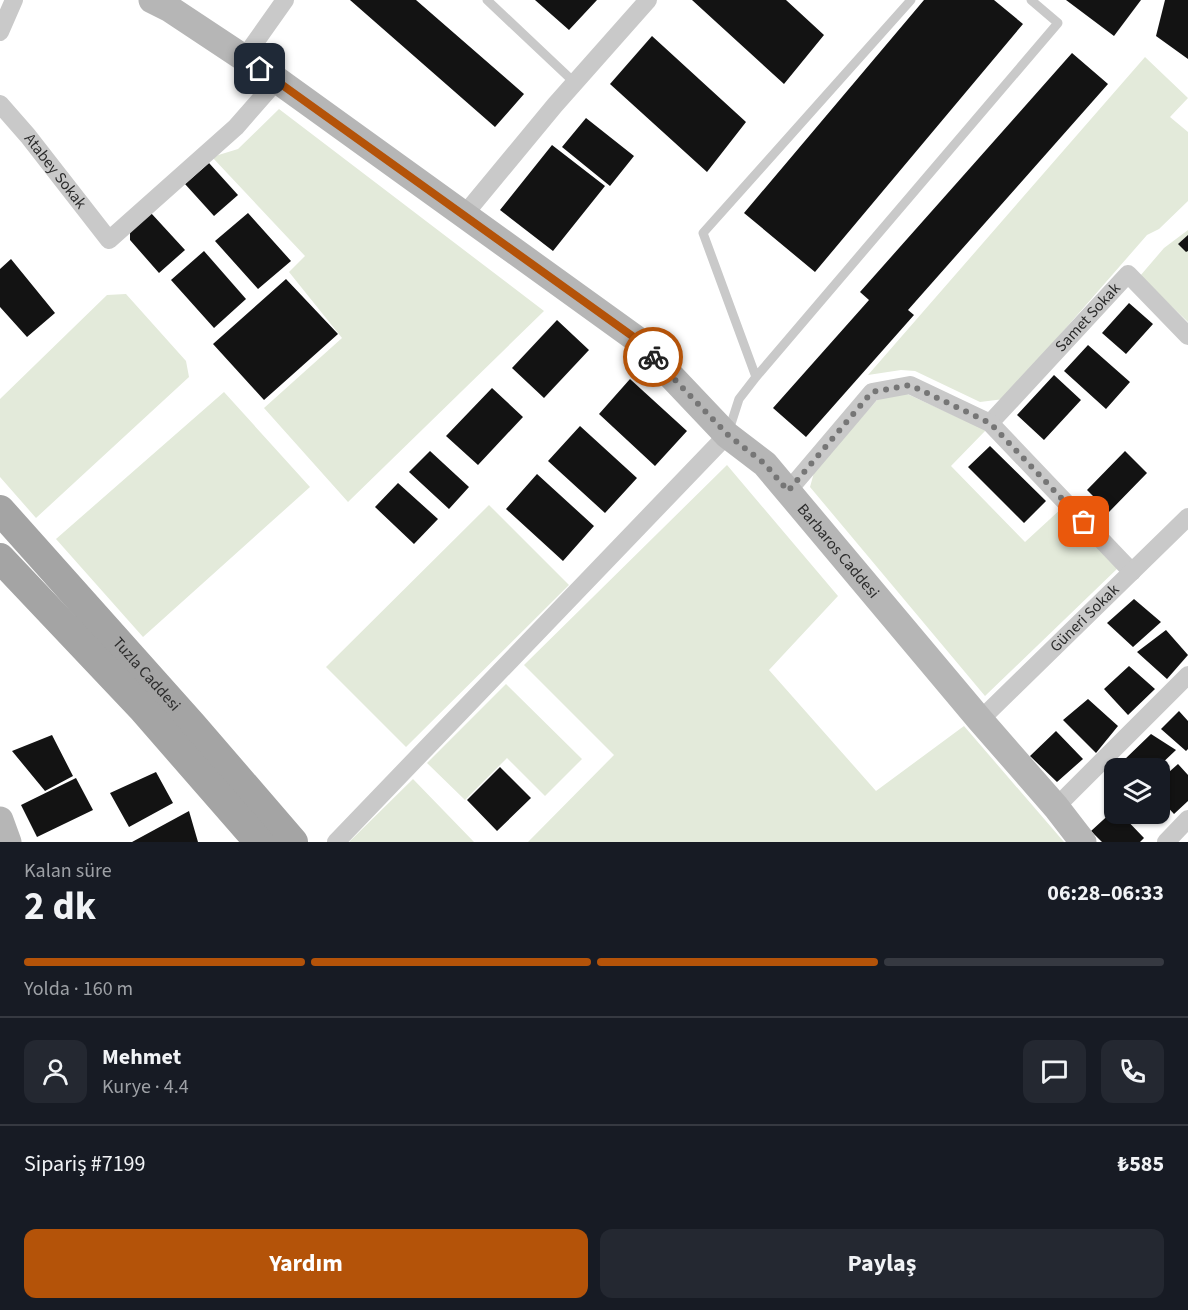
<!DOCTYPE html>
<html lang="tr">
<meta charset="utf-8">
<style>
:root{--surface:#171b24;--page:#242831;--text:#f1f3f6;--muted:#9ea1a6;--line:#363941;--accent:#b45309}
body{margin:0;font-family:"Source Sans 3",sans-serif;background:var(--page);color:var(--text);height:100vh;display:flex;flex-direction:column;font-size:22px;white-space:nowrap}
*{box-sizing:border-box;margin:0}
p{font-size:20px;color:var(--muted)}
.icon{flex:none;width:33px;height:33px;fill:none;stroke:currentColor;stroke-width:2;stroke-linecap:round;stroke-linejoin:round}
.map{position:relative;height:842px;overflow:hidden}
.panel{display:flex;flex-direction:column;background:var(--surface);flex:1}
.panel>*{flex:none}
.buttons{position:absolute;left:1104px;top:758px;display:grid;gap:12px}
.buttons a{display:grid;place-items:center;width:66px;height:66px;border-radius:12px;background:var(--surface);box-shadow:0 2px 4px #0004;font-size:30px}
.pin{position:absolute;display:grid;place-items:center;width:51px;height:51px;color:#fff;margin:-26px;border-radius:12px;box-shadow:0 3px 9px #0006}
.courier{position:absolute;display:grid;place-items:center;width:60px;height:60px;margin:-30px;border:4px solid #b45309;border-radius:50%;background:#fff;color:#222;box-shadow:0 2px 8px #0007}
.headline em{font-style:normal;font-weight:700}
.headline div{display:flex;flex-direction:column-reverse}
.headline{display:flex;align-items:center;justify-content:space-between;height:102px;padding:0 24px}
h1{font-size:39px;font-weight:700;line-height:45px}
.bar{display:grid;grid-template-columns:repeat(4,1fr);gap:9px 6px;align-content:center;height:72px;padding:0 24px}
.bar i{height:8px;border-radius:4px;background:var(--line)}
.bar .active{background:var(--accent)}
.bar p{grid-column:span 4}
.line{display:flex;align-items:center;gap:15px;padding:0 24px;border-top:2px solid var(--line)}
.line div{flex:1}
.round{display:grid;place-items:center;flex:none;width:63px;height:63px;border-radius:12px;background:var(--page)}
.action{display:flex;gap:12px;margin-top:auto;padding:12px 24px}
.action a{flex:1;height:69px;border-radius:12px;background:var(--accent);color:#fff;font-size:24px;font-weight:700;line-height:69px;text-align:center}
.action a+a{background:var(--page);color:var(--text)}
.map>svg:first-child{display:block}
.green{fill:#e3eada}
.building{fill:#131313}
.lines{fill:none;stroke-linecap:round;stroke-linejoin:round}
.lane{stroke:#c9c9c9;stroke-width:9}
.street{stroke:#c9c9c9;stroke-width:18}
.secondary{stroke:#b6b6b6;stroke-width:27}
.primary{stroke:#a4a4a4;stroke-width:30}
.done{stroke:#767676;stroke-width:6;stroke-dasharray:0 10.8}
.route{stroke:#b45309;stroke-width:8}
.labels{text-anchor:middle;dominant-baseline:central;stroke-width:6;stroke-linejoin:round;paint-order:stroke}
.street-label{font-size:16px;fill:#2c2c2c;stroke:#fff}
</style>
<div class="map">
<svg width="1188" height="842" viewBox="0 0 1188 842">
<rect width="100%" height="100%" fill="#fff"/>
<path class="green" d="M1145,57L1188,98L1170,117L1188,132V201L1159,229L1147,235L1004,399L980,402L915,371L901,370L868,375Z
M279,109L544,311L348,502L264,408L342,338L289,272L305,256L212,157L238,149Z
M1188,230V322L1140,276L1164,248Z
M126,294L186,361L189,377L36,518L0,477V399L107,295Z
M224,392L310,487L143,637L56,539Z
M905,393L986,430L951,466L1025,542L1062,508L1119,567L985,696L810,487L815,469L879,398Z
M727,465L838,596L769,670L876,791L964,726L1064,842H528L614,755L524,665Z
M489,505L569,585L406,747L326,667Z
M506,684L582,759L545,796L507,758L465,800L427,763Z
M413,779L474,842H349Z"/>
<path class="building" d="M350,0H416L524,94L495,127Z
M535,0H597L569,30Z
M692,0H786L824,35L784,84Z
M924,0H994L1023,24L815,272L744,213Z
M1066,0H1141L1114,36Z
M1165,0H1188V59L1156,36Z
M652,36L746,122L707,172L610,84Z
M1072,53L1108,84L908,310L914,315L806,437L773,408L869,300L860,292Z
M586,118L634,156L610,186L562,147Z
M552,145L605,186L553,251L500,210Z
M209,163L238,195L214,216L185,184Z
M151,213L185,250L159,273L130,240V231Z
M248,213L291,261L258,289L215,241Z
M1188,235V251L1186,252L1178,244Z
M204,251L246,299L214,328L171,280Z
M11,259L55,313L27,337L0,307V269Z
M286,279L338,334L264,400L213,344Z
M1129,303L1153,324L1126,354L1102,333Z
M557,320L589,350L544,398L512,368Z
M1088,345L1130,382L1106,409L1064,371Z
M1054,375L1081,400L1044,440L1017,415Z
M630,379L687,431L655,466L599,414Z
M492,388L523,417L478,465L446,436Z
M580,426L637,478L605,513L548,461Z
M990,446L1046,501L1024,523L968,467Z
M430,451L469,487L449,509L409,472Z
M1125,451L1147,473L1109,512L1087,490Z
M537,474L594,526L563,561L506,509Z
M398,483L438,519L414,544L375,507Z
M1134,599L1161,622L1133,647L1107,623Z
M1166,630L1188,655L1167,679L1137,652Z
M1129,666L1155,689L1128,715L1104,689Z
M1088,699L1118,726L1096,753L1063,720Z
M1179,711L1188,721V749L1186,751L1161,729Z
M1056,731L1083,759L1057,782L1030,756Z
M1151,734L1176,750L1157,768H1132L1123,761Z
M52,735L73,776L45,791L12,751Z
M1178,764L1188,775V801L1174,814L1160,799V780Z
M500,767L531,798L497,831L467,800Z
M156,772L173,803L129,827L110,793Z
M76,778L93,810L37,837L21,805Z
M1114,810V813H1120L1144,838L1140,842H1102L1091,831Z
M189,811L198,842H132Z"/>
<g class="lines">
<path class="lane" d="M487,0L575,83
M756,377L703,233L911,0
M729,430L739,399L756,377L1058,23L1031,0"/>
<g class="street">
<path d="M0,32L14,0"/>
<path d="M244,58L285,0"/>
<path id="s1" d="M0,104L28,136L109,240L236,127L277,80"/>
<path d="M464,215L555,105L648,0"/>
<path id="s2" d="M990,423L1128,274L1188,336"/>
<path d="M788,491L872,392L910,385L990,423L1132,572"/>
<path id="s3" d="M980,720L1188,517"/>
<path d="M1056,807L1188,675"/>
<path d="M336,842L727,435"/>
<path d="M1166,842L1188,819"/>
</g>
<g class="secondary">
<path id="s4" d="M152,0L170,9L277,80L635,338L727,435L765,464L980,720L1056,807L1083,842"/>
<path d="M0,820L8,842"/>
</g>
<g class="primary">
<path id="s5" d="M0,510L192,725L293,842"/>
<path d="M0,558L142,708L259,842"/>
</g>
</g>
<g class="lines">
<path class="done" d="M653,357L728,435L765,464L788,491L872,392L910,385L990,423L1084,522"/>
<path class="route" d="M260,69L635,338L653,357"/>
</g>
<g class="labels">
<g class="street-label">
<text stroke="none"><textPath href="#s1" startOffset="87">Atabey Sokak</textPath></text>
<text stroke="none"><textPath href="#s2" startOffset="144">Samet Sokak</textPath></text>
<text stroke="none"><textPath href="#s4" startOffset="885">Barbaros Caddesi</textPath></text>
<text stroke="none"><textPath href="#s3" startOffset="146">Güneri Sokak</textPath></text>
<text stroke="none"><textPath href="#s5" startOffset="220">Tuzla Caddesi</textPath></text>
</g>
</g>
</svg>
<div class="buttons">
<a><svg class="icon" aria-label="layers" viewBox="0 0 24 24"><path d="M12 4l9 5-9 5-9-5zM3 14l9 5 9-5"/></svg></a>
</div>
<div class="pin" style="left:1084px;top:522px;background:#ea580c"><svg class="icon" aria-label="bag" viewBox="0 0 24 24"><path d="M5 8h14l-1 12H6zM9 8a3 3 0 0 1 6 0"/></svg></div>
<div class="pin" style="left:260px;top:69px;background:#1f2937"><svg class="icon" aria-label="home" viewBox="0 0 24 24"><path d="M3 11l9-7 9 7M6 9v11h12V9"/></svg></div>
<div class="courier" style="left:653px;top:357px"><svg class="icon" aria-label="bike" viewBox="0 0 24 24"><circle cx="6" cy="16" r="4"/><circle cx="18" cy="16" r="4"/><path d="M6 16l4-8h5l3 8M10 8l3 8H6M13 5h3"/></svg></div>
</div>
<section class="panel">
<div class="headline"><div><h1>2 dk</h1><p>Kalan süre</p></div><em>06:28–06:33</em></div>
<div class="bar"><i class="active"></i><i class="active"></i><i class="active"></i><i></i><p>Yolda · 160 m</p></div>
<div class="line" style="height:108px"><a class="round"><svg class="icon" aria-label="person" viewBox="0 0 24 24"><circle cx="12" cy="8" r="4"/><path d="M4 21q1-7 8-7t8 7"/></svg></a><div><b>Mehmet</b><p>Kurye · 4.4</p></div><a class="round"><svg class="icon" aria-label="chat" viewBox="0 0 24 24"><path d="M4 5h16v11H9l-5 4z"/></svg></a><a class="round"><svg class="icon" aria-label="phone" viewBox="0 0 24 24"><path d="M5 4h4l2 5-3 2q2 4 5 5l2-3 5 2v4C11 20 4 13 5 4z"/></svg></a></div>
<div class="line" style="height:78px"><div>Sipariş #7199</div><b>₺585</b></div>
<div class="action"><a>Yardım</a><a>Paylaş</a></div>
</section>
